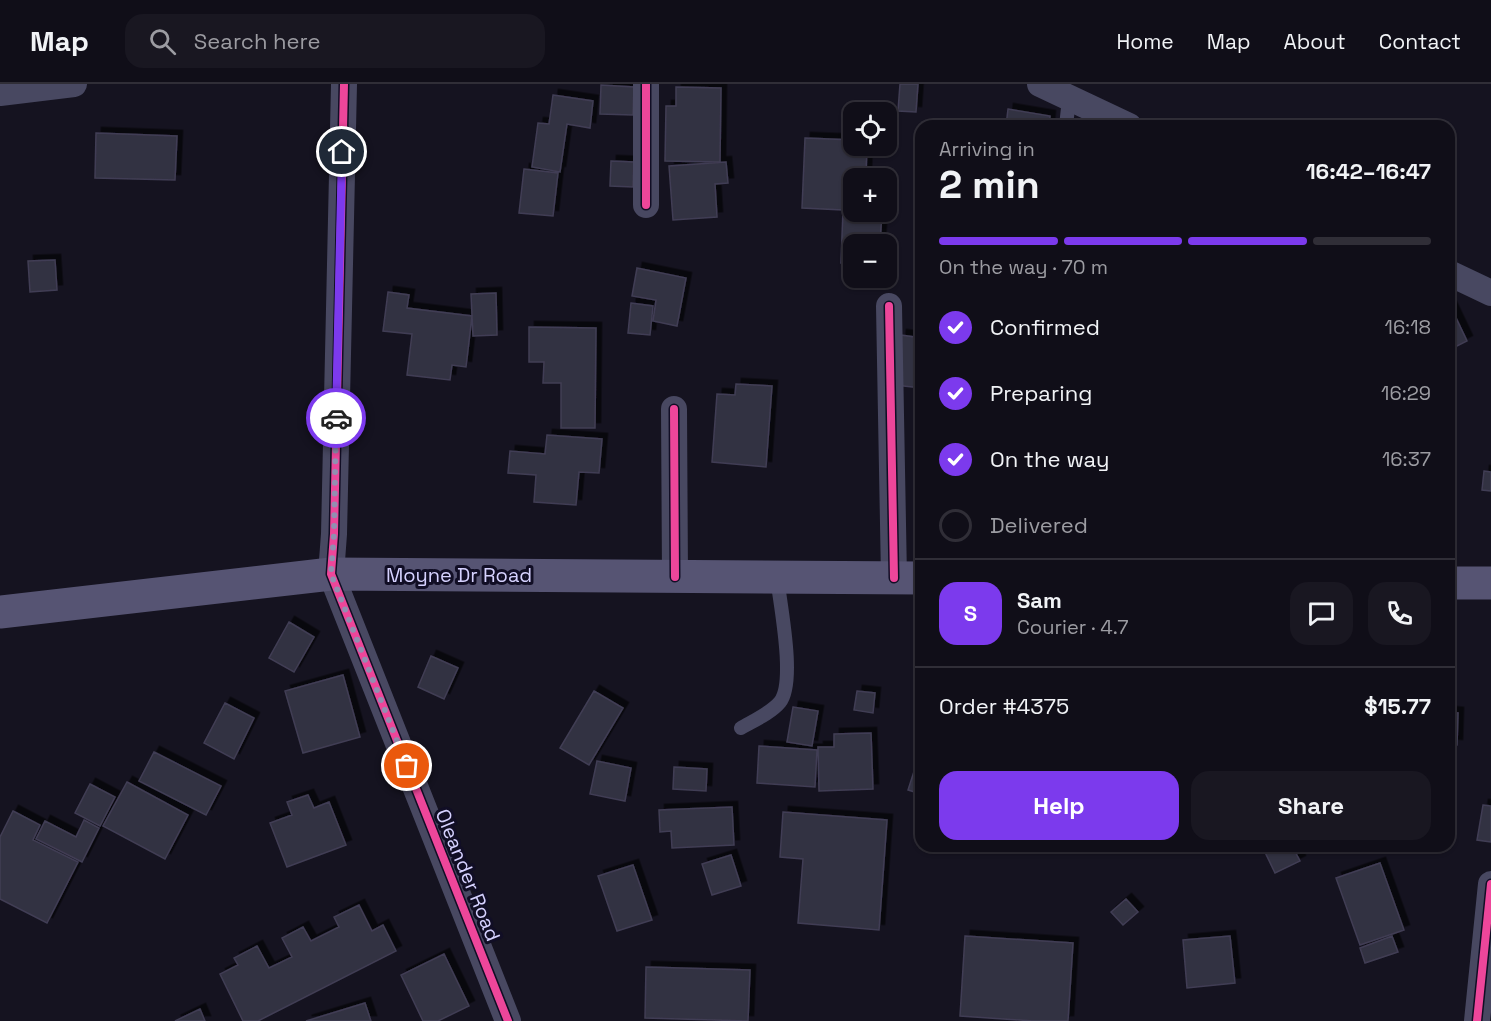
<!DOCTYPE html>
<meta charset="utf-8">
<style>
:root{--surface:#100e18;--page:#191721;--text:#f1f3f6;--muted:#9c9ca2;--line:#302e37;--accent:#7c3aed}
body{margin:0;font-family:"Space Grotesk",sans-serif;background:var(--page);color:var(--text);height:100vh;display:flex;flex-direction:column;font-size:22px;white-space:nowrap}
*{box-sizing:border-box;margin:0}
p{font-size:20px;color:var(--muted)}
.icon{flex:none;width:33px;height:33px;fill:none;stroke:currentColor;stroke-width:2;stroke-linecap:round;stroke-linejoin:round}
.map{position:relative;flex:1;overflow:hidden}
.drawer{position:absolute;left:915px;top:36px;width:540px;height:732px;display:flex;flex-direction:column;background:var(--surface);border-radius:18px;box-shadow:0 2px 4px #0004,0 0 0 2px var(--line)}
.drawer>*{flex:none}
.fabs{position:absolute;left:843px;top:18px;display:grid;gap:12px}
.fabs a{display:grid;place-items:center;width:54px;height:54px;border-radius:12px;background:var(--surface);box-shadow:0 2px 4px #0004,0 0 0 2px var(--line);font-size:30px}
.pin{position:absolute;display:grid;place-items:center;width:51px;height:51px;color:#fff;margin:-26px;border:3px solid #fff;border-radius:50%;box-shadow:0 2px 6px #0007}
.courier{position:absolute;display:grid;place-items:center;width:60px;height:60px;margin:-30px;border:4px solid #7c3aed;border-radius:50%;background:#fff;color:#222;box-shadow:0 2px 8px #0007}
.summary em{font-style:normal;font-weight:700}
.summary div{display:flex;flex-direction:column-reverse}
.summary{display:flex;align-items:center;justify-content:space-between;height:102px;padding:0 24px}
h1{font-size:39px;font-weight:700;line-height:45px}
.bar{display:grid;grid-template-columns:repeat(4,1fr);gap:9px 6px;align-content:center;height:72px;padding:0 24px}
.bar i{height:8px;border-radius:4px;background:var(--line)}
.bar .current{background:var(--accent)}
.bar p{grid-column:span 4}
.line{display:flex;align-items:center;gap:15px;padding:0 24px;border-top:2px solid var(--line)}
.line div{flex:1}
.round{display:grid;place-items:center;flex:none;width:63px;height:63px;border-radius:18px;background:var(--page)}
ol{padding:0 24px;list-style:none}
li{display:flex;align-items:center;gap:18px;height:66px}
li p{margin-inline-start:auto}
li .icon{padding:6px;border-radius:50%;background:var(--accent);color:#fff;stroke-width:4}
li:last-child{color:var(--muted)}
li i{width:33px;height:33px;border:3px solid var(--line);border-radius:50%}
.primary-button{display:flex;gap:12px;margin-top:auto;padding:12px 24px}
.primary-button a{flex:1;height:69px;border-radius:18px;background:var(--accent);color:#fff;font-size:24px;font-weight:700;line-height:69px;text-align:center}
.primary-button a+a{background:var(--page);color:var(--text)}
header{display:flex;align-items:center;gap:36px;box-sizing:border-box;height:84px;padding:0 30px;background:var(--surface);border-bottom:2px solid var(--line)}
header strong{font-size:28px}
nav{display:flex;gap:33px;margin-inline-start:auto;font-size:21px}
.search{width:420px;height:54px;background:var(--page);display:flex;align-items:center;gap:15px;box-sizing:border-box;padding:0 21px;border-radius:18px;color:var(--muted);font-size:22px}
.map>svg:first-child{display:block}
.building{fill:#333142;stroke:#413e54;stroke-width:1.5;filter:url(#shadow)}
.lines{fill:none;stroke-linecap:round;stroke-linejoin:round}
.lane{stroke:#484861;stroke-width:14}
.street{stroke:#484861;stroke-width:26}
.secondary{stroke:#565473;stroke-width:33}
.cycleway-casing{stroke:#110e25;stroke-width:11}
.cycleway{stroke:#ed469a;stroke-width:8}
.done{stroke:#928fb1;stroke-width:6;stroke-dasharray:0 10.8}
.route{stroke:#7c3aed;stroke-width:8}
.labels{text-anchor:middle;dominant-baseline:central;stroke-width:6;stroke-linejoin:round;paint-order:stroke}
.street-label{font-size:20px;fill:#d6d2ff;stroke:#110e25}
</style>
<header>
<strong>Map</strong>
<div class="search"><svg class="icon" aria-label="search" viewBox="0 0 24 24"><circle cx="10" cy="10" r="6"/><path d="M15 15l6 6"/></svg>Search here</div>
<nav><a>Home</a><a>Map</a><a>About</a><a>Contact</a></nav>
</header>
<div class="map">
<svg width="1491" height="937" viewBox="0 0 1491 937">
<defs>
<filter id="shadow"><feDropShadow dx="5.5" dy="-5.5" stdDeviation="0" flood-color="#0009"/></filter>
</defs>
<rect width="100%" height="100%" fill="#151320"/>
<path class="building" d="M900,0H918L916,28L898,27Z
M601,1L634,3L633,31L600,30Z
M676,3L721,4L720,78L665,77L666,22H676Z
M553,11L593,17L590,44L567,40L560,88L532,83L538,39L549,40Z
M1008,25L1050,32L1049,42H1006Z
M96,49L177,52L175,96L95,94Z
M805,54L854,56V62H867L866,90H884V94H854V128H882L880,160H854V180L841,179L843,126L802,124Z
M919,57H921V113H920Z
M611,77L634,78L633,103L610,102Z
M726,78L728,99L715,100L717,133L673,136L669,82Z
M524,85L558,89L553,132L519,129Z
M55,176L57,206L30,208L28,177Z
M637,184L686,194L677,242L653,237L656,216L632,212Z
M388,208L409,211L407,224L472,232L466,283L452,281L450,296L407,291L412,250L383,247Z
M496,209L497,251L473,252L471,210Z
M631,219L653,222L650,251L628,249Z
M1449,219L1467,257L1449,266Z
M529,243L596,244L595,344H561V299H543L544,278H529Z
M901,251L921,254V304L895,301Z
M736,300L772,302L766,383L712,378L717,310L735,311Z
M547,351L602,355L599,389L579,388L576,421L534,418L536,391L508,389L510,367L545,370Z
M1484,387L1491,388V407L1482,406Z
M289,538L314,553L294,588L269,574Z
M431,572L458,584L444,615L418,603Z
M343,591L360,653L303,669L285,607Z
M594,607L623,624L589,681L560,664Z
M857,607L875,609L873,629L854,626Z
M225,619L254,634L234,675L204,659Z
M793,623L818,627L812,662L787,658Z
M1449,628L1458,629L1457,661L1449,660Z
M871,649L873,705L819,707L818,663H834V650Z
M759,662L817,666L815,703L757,699Z
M154,668L221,702L206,731L139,697Z
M919,672L921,673V710L908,706Z
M597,677L631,684L625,717L590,710Z
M674,683L707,685L706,707L673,705Z
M127,698L188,731L165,775L103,742Z
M90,700L115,713L100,742L75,729Z
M308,711L314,724L329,718L346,761L287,783L270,739L292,731L287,718Z
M1483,721L1491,722V758L1477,756Z
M732,723L734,761L672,764L671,747L660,748L659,726Z
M13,727L40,741L33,756L78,778L47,839L0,815V753Z
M783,728L887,736L879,846L798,839L803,775L780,773Z
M84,736L99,744L82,778L36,755L45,737L76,753Z
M1262,762H1292L1300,777L1275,789Z
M731,771L741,802L712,811L702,780Z
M1380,779L1404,846L1360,861L1336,794Z
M633,781L652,836L617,847L598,792Z
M1126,815L1138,828L1123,841L1111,828Z
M359,821L372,847L383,841L396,867L258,937H243L220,890L238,881L234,874L257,862L269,884L292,873L282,854L303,843L311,857L339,843L334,833Z
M965,852L1073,859L1068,937H1033L960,932Z
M1230,852L1235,899L1187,904L1183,856Z
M1392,852L1398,868L1365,879L1360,864Z
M444,870L469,922L438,937H423L401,891Z
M646,883L750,886L748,937L645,934Z
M365,919L371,937H306Z
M200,925L205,937H175Z"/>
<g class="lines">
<path class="lane" d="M1066,42L1069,15
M741,644C753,637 771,629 780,618C796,598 780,520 777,493"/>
<path class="street" d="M344,0L334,450L331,490L508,937
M1040,0L1129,42
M0,9L74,0
M646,121V0
M1449,189L1491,209
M889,222L894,494
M674,325L675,493
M1477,937L1491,800"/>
<path class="secondary" d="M1449,499H1491
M0,528L331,490L921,494"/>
<defs>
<path id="cycleway" d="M344,0L334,450L331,490L508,937
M646,121V0
M889,222L894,494
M674,325L675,493
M1477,937L1491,800"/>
</defs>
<use href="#cycleway" class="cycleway-casing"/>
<use href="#cycleway" class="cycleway"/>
</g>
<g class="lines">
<path class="done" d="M336,334L334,450L331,490L407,682"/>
<path class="route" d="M336,334L342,68"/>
</g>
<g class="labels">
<g class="street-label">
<text x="459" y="491">Moyne Dr Road</text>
<text transform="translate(468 791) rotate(68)">Oleander Road</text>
</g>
</g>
</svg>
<div class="fabs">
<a><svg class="icon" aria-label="locate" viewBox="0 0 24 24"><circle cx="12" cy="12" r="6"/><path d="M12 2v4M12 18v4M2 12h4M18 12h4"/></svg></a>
<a>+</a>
<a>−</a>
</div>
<div class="pin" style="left:407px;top:682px;background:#ea580c"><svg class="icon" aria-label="bag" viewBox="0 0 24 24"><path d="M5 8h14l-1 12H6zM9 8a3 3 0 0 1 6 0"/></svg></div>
<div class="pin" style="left:342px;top:68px;background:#1f2937"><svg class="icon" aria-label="home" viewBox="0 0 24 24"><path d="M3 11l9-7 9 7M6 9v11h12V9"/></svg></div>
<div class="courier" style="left:336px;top:334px"><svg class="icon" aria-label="car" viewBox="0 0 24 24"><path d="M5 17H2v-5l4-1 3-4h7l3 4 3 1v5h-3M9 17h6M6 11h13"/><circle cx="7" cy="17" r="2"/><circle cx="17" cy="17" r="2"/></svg></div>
<section class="drawer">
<div class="summary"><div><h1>2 min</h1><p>Arriving in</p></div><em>16:42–16:47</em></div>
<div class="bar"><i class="current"></i><i class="current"></i><i class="current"></i><i></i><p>On the way · 70 m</p></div>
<ol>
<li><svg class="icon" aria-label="check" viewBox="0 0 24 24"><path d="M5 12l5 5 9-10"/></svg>Confirmed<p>16:18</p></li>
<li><svg class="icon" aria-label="check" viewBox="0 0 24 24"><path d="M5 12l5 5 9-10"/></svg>Preparing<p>16:29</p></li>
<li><svg class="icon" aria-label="check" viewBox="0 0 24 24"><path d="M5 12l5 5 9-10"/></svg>On the way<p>16:37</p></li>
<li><i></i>Delivered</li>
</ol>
<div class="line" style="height:108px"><b class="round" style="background:var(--accent);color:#fff">S</b><div><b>Sam</b><p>Courier · 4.7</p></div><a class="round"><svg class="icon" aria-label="chat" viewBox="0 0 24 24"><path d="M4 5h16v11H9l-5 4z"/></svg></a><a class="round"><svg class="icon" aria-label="phone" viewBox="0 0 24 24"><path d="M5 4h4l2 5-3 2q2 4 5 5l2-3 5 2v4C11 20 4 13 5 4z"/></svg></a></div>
<div class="line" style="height:78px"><div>Order #4375</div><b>$15.77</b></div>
<div class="primary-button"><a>Help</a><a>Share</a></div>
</section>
</div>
